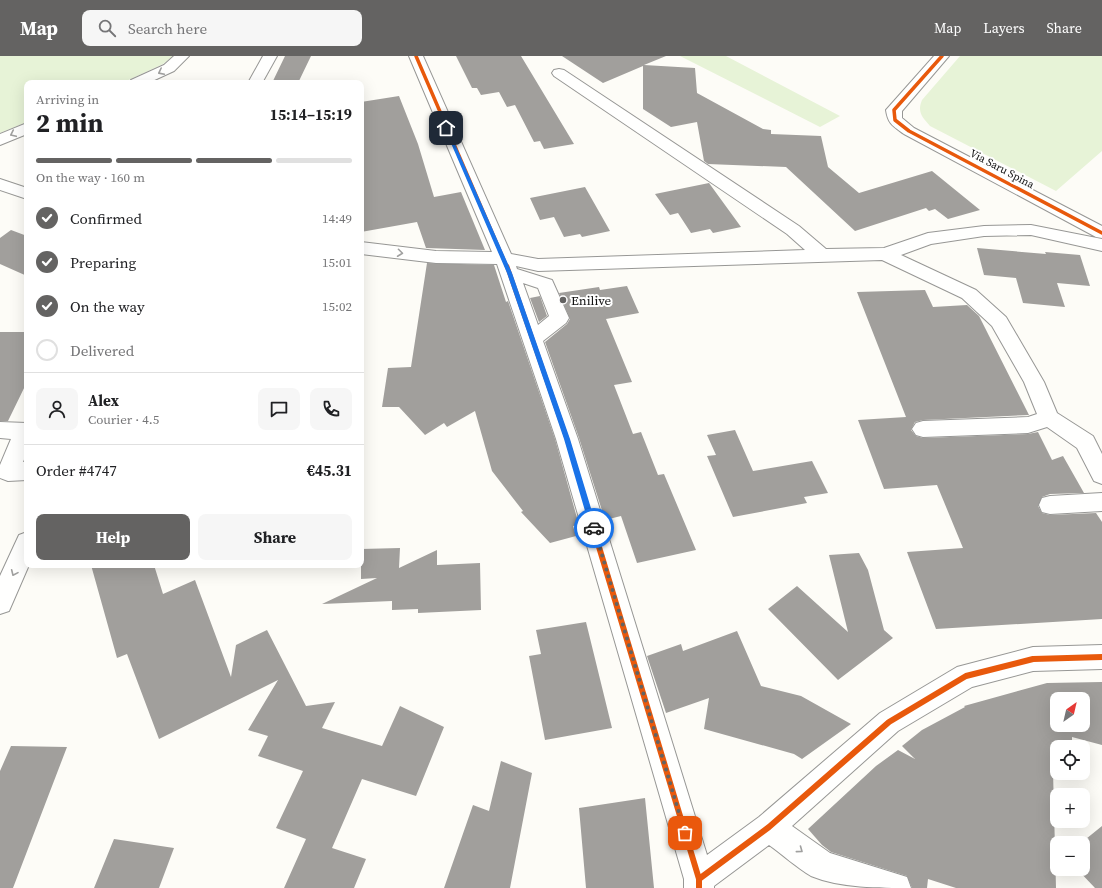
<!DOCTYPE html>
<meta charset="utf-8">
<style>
:root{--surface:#fff;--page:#f6f6f6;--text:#202124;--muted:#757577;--line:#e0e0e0;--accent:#646362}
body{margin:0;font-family:"Source Serif 4",serif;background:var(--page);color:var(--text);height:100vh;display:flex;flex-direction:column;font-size:15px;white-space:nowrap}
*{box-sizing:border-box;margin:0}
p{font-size:13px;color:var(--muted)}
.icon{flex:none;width:22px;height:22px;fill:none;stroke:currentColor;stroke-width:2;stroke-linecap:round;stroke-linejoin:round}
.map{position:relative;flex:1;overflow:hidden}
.details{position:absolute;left:24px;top:24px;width:340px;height:488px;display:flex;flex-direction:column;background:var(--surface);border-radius:8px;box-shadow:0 4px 16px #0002}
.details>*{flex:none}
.needle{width:26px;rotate:34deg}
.buttons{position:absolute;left:1050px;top:636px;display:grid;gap:8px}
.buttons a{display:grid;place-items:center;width:40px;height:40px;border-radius:8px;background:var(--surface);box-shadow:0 4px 16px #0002;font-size:20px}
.pin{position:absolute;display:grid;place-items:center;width:34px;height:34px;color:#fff;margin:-17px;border-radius:8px;box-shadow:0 2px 6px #0006}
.courier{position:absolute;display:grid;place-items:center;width:40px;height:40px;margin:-20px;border:3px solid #1a73e8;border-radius:50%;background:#fff;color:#222;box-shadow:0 1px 5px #0007}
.headline em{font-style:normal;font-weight:700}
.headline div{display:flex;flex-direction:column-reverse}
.headline{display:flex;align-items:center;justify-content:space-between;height:68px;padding:0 12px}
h1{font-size:26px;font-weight:700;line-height:30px}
.bar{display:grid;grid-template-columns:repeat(4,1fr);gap:6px 4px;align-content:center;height:48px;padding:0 12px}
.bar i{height:5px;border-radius:3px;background:var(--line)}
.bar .active{background:var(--accent)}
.bar p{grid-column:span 4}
.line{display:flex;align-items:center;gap:10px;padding:0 12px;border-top:1px solid var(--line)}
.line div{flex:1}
.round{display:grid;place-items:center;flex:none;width:42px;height:42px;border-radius:8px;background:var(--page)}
ol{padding:0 12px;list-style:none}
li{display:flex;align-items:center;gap:12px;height:44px}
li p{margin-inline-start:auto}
li .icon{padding:4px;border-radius:50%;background:var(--accent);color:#fff;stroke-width:4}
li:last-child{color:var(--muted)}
li i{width:22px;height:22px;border:2px solid var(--line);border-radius:50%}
.cta{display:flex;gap:8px;margin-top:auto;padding:8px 12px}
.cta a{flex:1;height:46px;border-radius:8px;background:var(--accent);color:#fff;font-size:16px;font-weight:700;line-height:46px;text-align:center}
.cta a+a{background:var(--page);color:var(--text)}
header{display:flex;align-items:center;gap:24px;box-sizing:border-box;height:56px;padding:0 20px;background:var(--accent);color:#fff}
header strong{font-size:19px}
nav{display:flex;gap:22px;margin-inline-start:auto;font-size:14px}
.search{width:280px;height:36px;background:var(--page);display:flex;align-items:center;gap:10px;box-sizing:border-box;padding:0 14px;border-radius:8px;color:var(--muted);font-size:15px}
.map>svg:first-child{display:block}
.green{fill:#e7f3d7}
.building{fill:#a19f9c;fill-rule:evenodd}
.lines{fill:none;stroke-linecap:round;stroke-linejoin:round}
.minor-casing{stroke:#979795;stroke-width:2}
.minor{fill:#fffffe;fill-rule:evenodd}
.cycleway-far2-casing{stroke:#fff;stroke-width:5.5}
.cycleway-far1-casing{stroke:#fff;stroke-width:7}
.cycleway-casing{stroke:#fff;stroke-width:8}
.cycleway-far2{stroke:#e8590c;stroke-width:3.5}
.cycleway-far1{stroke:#e8590c;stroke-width:4.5}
.cycleway{stroke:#e8590c;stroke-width:6}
.oneway{stroke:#a0a09f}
.route{fill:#1a73e8}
.done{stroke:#646362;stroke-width:4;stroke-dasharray:0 7.2}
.poi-dot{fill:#646362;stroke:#fff;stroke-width:1.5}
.labels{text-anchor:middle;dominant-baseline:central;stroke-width:4;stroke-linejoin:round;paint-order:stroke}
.far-street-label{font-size:11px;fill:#111;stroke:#fff}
.poi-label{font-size:13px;fill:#111;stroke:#fff;text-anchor:start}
</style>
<header>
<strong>Map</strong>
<div class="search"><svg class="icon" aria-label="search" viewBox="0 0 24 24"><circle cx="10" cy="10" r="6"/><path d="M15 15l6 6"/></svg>Search here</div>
<nav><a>Map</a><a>Layers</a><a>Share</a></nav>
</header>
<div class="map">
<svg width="1102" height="832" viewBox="0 0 1102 832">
<rect width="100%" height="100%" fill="#fdfcf7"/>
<path class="green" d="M0,0H173L163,8L122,27H27V66L0,77Z
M680,0H726L840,60L820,71Z
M960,0H1102V95L1056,135L930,70C922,61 917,56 922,44Z"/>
<path class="building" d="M285,0H311L298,27H272Z
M456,0H521L574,88L544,93L540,85L534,86L515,49L507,51L499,36L481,39L477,32H472Z
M562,0H666L644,9L695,12L697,37L763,73L771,74V78L821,80L828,111L859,137L932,115L980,154L948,163L935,153L929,155L926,152L855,175L786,111L708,108L704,105L697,66L671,71L643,53V10L603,27Z
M399,40L418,88L434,141L461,136L485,194L426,192L417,166L361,176V46Z
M709,127L741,171L713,177L710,173L691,177L678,157L670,159L655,138Z
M585,131L610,175L582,181L580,178L564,181L554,161L540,164L530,142Z
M11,174L27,180V220L0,208V182Z
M977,192L1046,198L1045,196L1080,199L1090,230L1057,227L1065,251L1023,247L1016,222L984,219Z
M427,207L494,209L506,246L508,245L555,383L579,469L573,470L576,480L550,487L521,456L523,455L492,415L475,355L447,371L444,367L425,379L399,351H382L388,312L411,311Z
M627,230L639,257L606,263L632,326L614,329L633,378L641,376L658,419L664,418L696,494L637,507L621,460L605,464L579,382L545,286L567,268L570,263L559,237L599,231L600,234Z
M925,234L933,251L967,249L979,260L1029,359L923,364L915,366L911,374L916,380L923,382L1028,378L1038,376L1052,404L1063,400L1084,437L1050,438L1042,441L1038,450L1042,457L1050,459L1096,457L1102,466V563L936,573L907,496L963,492L937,429L884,433L858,364L906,361L857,236Z
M540,240L547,260L539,266L530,242Z
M0,276H27V326L8,365H0Z
M735,374L753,415L812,405L828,437L804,441L807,447L733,461L707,400L716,399L707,379Z
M400,492L399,512L437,494V509L480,507L481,554L418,557V553L392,554V545L322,548L377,522L361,523V493Z
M859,497L868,514L884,574L893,582L838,624L768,553L797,530L848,576L829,499Z
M91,509H154L163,538L195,524L231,621L236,589L267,574L306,650L335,646L322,672L382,690L400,650L444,671L416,740L362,723L332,792L366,803L354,832H284L306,783L276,772L303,715L258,700L268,680L248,674L278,624L159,683L127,598L117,602Z
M586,566L612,672L545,684L529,600L541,598L536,574Z
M737,575L761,630L801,640L851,668L802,703L794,698L704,673L709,642L666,657L647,600L681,588L683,595Z
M1102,626V689L1072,681V691H1057V716L1053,715L1056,832H956L928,823L927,832H912L907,820L831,796L822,789L808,773L876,710L898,694L915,703L902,690L922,674L965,651L964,650L1047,627ZM1057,643H1083V669H1057Z
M11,690L67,691L13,832H0V715Z
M501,705L532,717L510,832H444L473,749L489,755Z
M645,742L654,832H586L579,752Z
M1102,770V832H1095L1077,813H1083V787H1081Z
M114,783L174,792L159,832H94Z"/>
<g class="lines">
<defs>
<path id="minor" d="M174,0H189L174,15L148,27H129L131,24L164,9Z
M263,0H277L262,27H248Z
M409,0H423L511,198L538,203L805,194L787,178L554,20L552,17L554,14L559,13L564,14L799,170L826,193L884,192L928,177L984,170L1031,169L1102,183V195L1031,179L984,180L931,188L901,199L976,234L1006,261L1044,326L1057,357L1093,380L1102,398V428L1094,425L1077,392L1047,371L1028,377L923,381L916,379L912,373L916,367L923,365L1028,361L1037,358L1024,326L992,270L962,242L882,204L538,215L516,210L517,213L552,224L569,262L566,267L543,285L578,383L707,799L759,761L880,657L957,611L1033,591L1102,589V613L1033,615L972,631L898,675L792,770L830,797L907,821L911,832C879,832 840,832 811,820C796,811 783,799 769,789L714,830V832H684V823L556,383L497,208L436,207L361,198V186L436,195L492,196ZM523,227L538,232L549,260L538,269Z
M934,0H949L902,55V62L914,72L1102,170V182L1096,181L904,78C893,70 888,68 886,54Z
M27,67V78L0,89V78Z
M0,123L27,132V143L0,134Z
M0,366L27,367V396L23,406H27V424L8,425L0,422V409L11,383L0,382Z
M1102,437V455L1050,458L1042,456L1039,449L1042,442L1050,440Z
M27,476V509H29L9,555L0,558V520L19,479Z"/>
</defs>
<use href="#minor" class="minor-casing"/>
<use href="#minor" class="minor"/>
<defs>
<path id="cycleway-far2" d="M416,0L507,211
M942,0L894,54L895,64L909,75L1102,177"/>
<path id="cycleway-far1" d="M507,210L567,383L597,482"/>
<path id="cycleway" d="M596,481L699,823V832
M699,823L769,771L889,666L966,620L1033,603L1102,601"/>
</defs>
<use href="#cycleway-far2" class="cycleway-far2-casing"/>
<use href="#cycleway-far1" class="cycleway-far1-casing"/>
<use href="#cycleway" class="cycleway-casing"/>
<use href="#cycleway-far2" class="cycleway-far2"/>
<use href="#cycleway-far1" class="cycleway-far1"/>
<use href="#cycleway" class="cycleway"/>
</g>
<defs><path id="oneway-chevron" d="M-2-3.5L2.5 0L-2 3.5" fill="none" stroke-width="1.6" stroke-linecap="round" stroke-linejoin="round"/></defs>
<g class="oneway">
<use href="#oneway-chevron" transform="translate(161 16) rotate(153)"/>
<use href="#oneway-chevron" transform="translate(13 78) rotate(155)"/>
<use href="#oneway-chevron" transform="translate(400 197) rotate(7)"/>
<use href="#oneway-chevron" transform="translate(14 517) rotate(114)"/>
<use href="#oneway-chevron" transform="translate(800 794) rotate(36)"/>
</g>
<path class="route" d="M444,71L448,72L512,217L570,383L597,472L596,474L594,475L590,472L564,383L507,217Z"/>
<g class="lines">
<path class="done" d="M594,472L685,777"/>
</g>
<circle class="poi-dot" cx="563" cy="244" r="4"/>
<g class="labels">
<g class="far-street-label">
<text transform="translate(1002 113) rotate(28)">Via Saru Spina</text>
</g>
<g class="poi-label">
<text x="571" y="244">Enilive</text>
</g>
</g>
</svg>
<div class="buttons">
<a><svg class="needle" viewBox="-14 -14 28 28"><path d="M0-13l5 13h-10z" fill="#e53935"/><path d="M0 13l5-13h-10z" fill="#757577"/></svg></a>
<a><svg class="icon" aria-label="locate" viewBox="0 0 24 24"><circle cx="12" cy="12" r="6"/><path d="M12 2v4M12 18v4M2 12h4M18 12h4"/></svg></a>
<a>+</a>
<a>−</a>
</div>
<div class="pin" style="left:685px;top:777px;background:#ea580c"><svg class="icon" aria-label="bag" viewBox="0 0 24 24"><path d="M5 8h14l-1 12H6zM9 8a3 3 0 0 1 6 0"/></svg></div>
<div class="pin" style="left:446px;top:72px;background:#1f2937"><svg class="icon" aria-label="home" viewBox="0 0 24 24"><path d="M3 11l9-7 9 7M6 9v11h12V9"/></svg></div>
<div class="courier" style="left:594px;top:472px"><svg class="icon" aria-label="car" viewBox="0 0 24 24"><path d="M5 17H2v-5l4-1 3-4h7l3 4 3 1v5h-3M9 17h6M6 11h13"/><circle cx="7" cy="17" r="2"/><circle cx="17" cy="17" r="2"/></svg></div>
<section class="details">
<div class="headline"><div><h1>2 min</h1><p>Arriving in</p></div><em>15:14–15:19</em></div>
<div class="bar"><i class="active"></i><i class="active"></i><i class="active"></i><i></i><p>On the way · 160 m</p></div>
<ol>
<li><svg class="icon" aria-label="check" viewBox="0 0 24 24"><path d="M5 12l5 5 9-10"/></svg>Confirmed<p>14:49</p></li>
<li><svg class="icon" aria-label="check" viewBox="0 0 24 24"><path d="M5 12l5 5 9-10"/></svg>Preparing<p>15:01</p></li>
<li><svg class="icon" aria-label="check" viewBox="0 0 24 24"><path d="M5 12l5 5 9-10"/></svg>On the way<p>15:02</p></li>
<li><i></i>Delivered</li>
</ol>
<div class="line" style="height:72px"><a class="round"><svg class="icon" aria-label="person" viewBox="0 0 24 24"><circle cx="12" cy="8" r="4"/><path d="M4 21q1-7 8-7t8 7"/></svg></a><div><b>Alex</b><p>Courier · 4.5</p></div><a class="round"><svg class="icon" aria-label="chat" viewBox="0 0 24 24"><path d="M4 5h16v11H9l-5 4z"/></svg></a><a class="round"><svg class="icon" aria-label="phone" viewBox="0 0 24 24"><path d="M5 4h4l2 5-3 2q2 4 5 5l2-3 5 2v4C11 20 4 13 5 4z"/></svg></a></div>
<div class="line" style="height:52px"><div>Order #4747</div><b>€45.31</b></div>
<div class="cta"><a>Help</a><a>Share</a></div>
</section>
</div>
